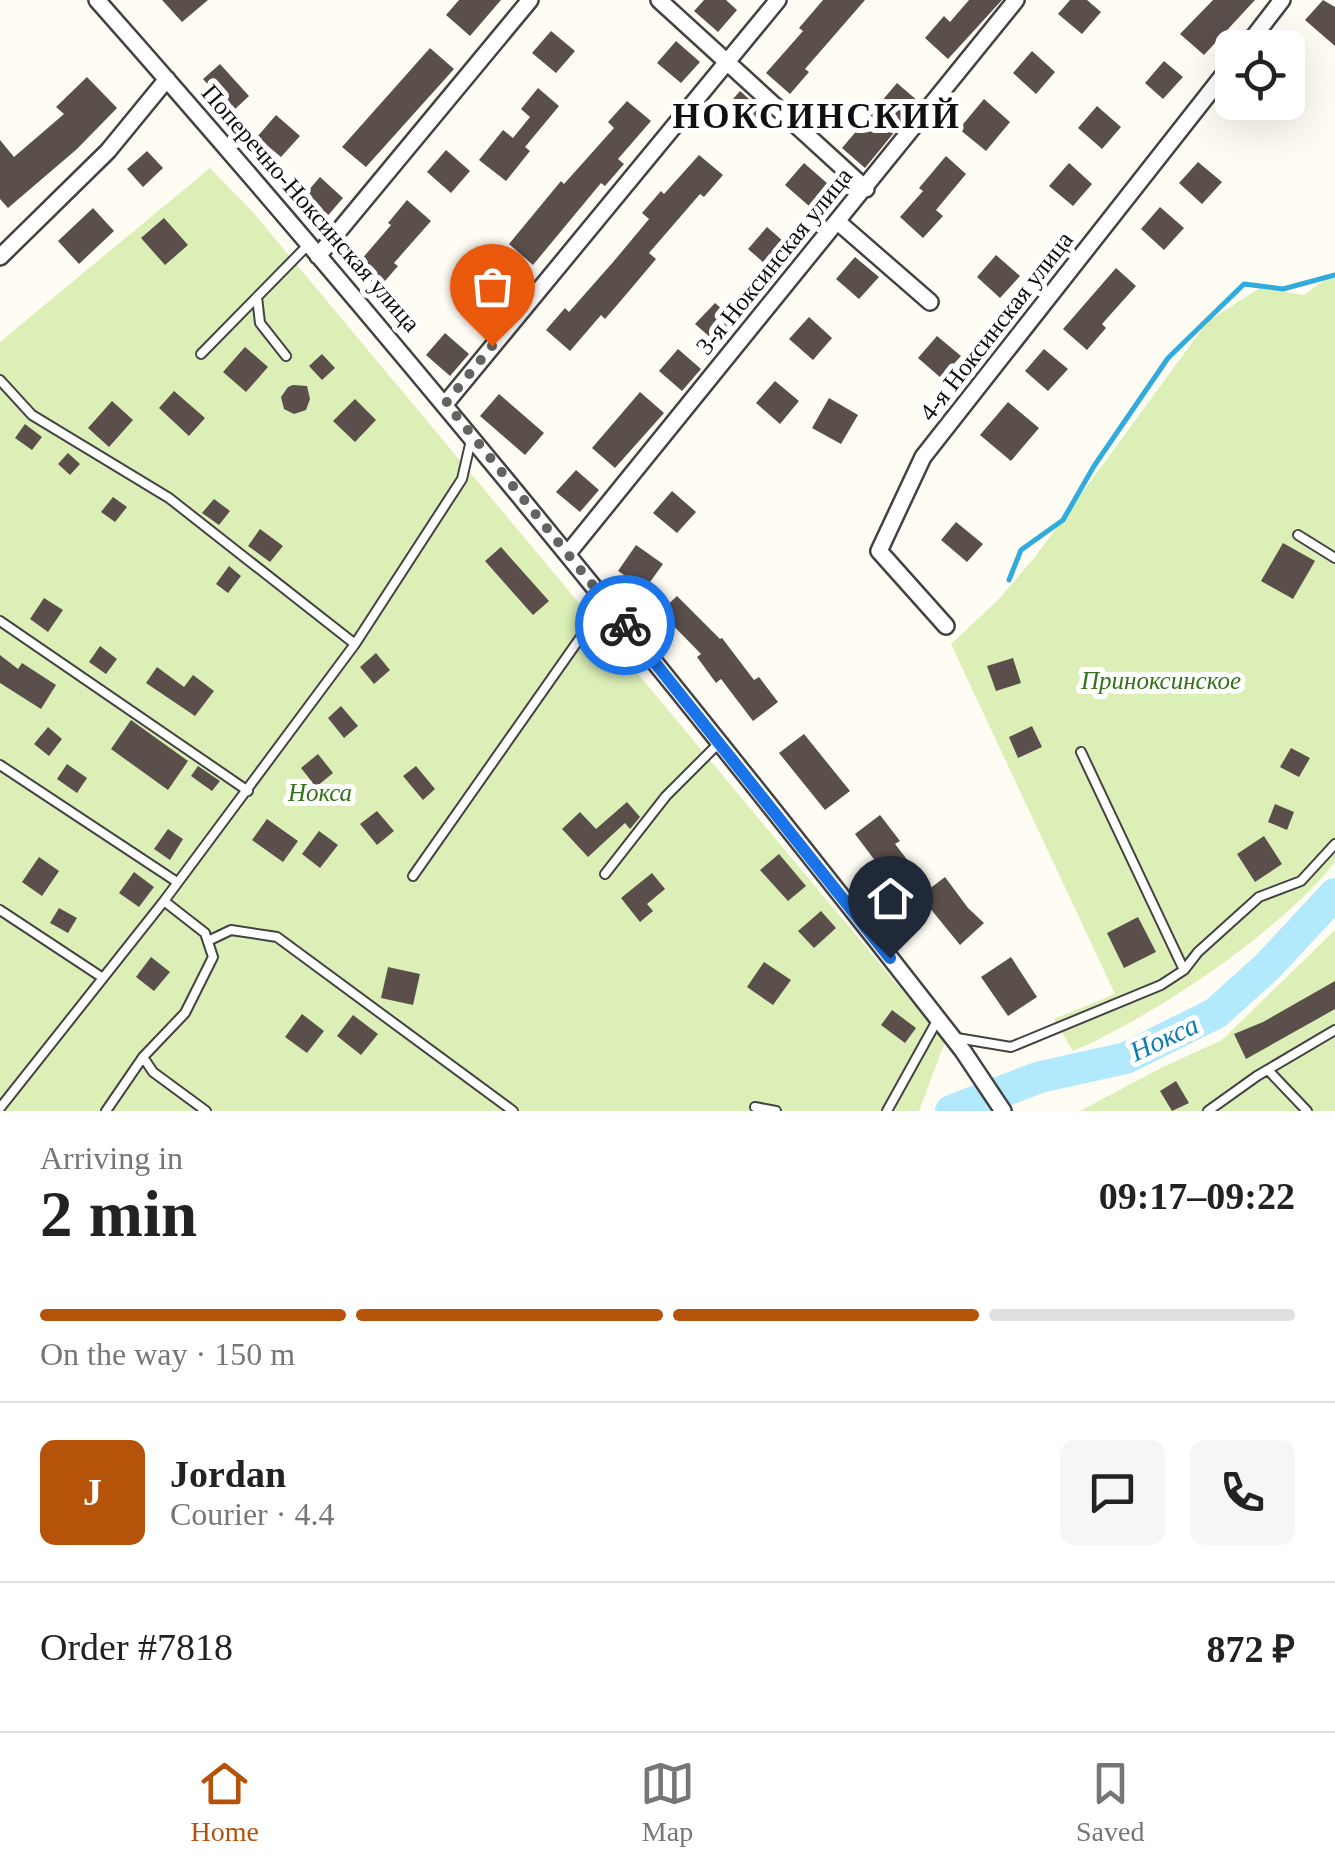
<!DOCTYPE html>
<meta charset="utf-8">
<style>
:root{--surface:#fff;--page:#f6f6f6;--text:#222;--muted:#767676;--line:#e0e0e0;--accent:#b45309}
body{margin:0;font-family:Georgia,serif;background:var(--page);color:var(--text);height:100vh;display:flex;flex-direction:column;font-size:38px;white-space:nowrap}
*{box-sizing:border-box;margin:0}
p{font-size:32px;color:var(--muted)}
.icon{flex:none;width:55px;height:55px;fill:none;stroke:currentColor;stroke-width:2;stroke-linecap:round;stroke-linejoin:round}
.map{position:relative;height:1111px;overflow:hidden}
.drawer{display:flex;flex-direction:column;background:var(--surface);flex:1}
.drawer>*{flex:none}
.buttons{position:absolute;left:1215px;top:30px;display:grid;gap:20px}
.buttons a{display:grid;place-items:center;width:90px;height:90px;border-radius:15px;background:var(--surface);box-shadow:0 10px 40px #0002;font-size:50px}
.pin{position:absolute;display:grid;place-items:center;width:85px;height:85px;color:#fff;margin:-102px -42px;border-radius:50% 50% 50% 0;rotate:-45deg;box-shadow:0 0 10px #0007}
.pin .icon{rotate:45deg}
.courier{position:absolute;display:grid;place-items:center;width:100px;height:100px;margin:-50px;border:8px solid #1a73e8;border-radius:50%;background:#fff;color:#222;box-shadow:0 2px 12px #0007}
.headline em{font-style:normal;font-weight:600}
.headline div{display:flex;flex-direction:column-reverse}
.headline{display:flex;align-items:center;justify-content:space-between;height:170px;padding:0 40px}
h1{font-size:65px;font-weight:600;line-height:75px}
.bar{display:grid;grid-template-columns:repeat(4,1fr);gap:15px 10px;align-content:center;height:120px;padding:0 40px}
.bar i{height:12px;border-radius:8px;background:var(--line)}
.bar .active{background:var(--accent)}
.bar p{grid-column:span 4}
.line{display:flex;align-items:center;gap:25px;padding:0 40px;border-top:2px solid var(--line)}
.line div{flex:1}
.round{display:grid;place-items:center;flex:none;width:105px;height:105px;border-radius:15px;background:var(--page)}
.menu{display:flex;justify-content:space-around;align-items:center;height:140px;border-top:2px solid var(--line);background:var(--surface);font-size:28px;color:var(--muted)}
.menu a{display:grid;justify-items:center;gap:5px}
.menu .active{color:var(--accent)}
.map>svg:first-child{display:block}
.green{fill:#dbefb7}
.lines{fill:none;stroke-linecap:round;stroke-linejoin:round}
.stream{stroke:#30abdd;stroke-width:5}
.river{stroke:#b2e9fd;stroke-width:32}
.building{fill:#5b4f4b}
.lane-casing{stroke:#434343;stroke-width:12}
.street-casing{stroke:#434343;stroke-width:20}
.lane{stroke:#fff;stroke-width:8}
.street{stroke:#fff;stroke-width:15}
.done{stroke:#646360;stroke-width:10;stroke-dasharray:0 18}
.route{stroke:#1a73e8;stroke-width:12}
.labels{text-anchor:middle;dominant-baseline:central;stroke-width:10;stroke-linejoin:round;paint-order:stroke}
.street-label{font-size:25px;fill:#101010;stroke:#fff}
.park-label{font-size:25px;font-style:italic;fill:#347117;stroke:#fff}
.water-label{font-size:28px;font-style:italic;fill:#097cb3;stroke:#fff}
.district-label{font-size:35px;font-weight:bold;letter-spacing:2.5px;fill:#101010;stroke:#fff}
</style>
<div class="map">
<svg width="1335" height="1111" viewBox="0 0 1335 1111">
<rect width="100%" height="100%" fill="#fffcf4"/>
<path class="green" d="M210,168L251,210L945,1042L919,1111H0V342Z
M1335,273V862C1281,931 1153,1017 1073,1051L1054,1019L1115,994L951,644L997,601L1035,557L1208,321L1260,288L1304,295Z
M1335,930V1111H1080L1161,1068L1222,1040Z"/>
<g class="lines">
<path class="stream" d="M1009,580L1021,550L1063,520L1094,466L1168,358L1244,284L1283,289L1335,275"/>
<path class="river" d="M951,1111L1040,1077L1126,1058L1216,1013L1267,967L1335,894"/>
</g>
<path class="building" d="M162,0H208L182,22Z
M459,0H501L470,36L446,15Z
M704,0H726L737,10L718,32L694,11Z
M823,0H865L805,69L809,72L790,94L766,73L803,31L799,28Z
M969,0H1002L948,59L925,38L944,16L950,22Z
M1070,0H1087L1101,12L1082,34L1058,14Z
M1213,0H1255L1204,55L1180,34Z
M1323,0L1335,7V46L1305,20Z
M551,31L575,51L556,73L532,53Z
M676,41L700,62L681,83L657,63Z
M430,48L454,69L366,167L342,147Z
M1032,51L1055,72L1036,94L1013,73Z
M1164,61L1183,77L1163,99L1145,83Z
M220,64L249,96L232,112L203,79Z
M87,77L117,108L77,149L8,208L0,199V140L14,157L64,114L56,107Z
M897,83L919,102L865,168L842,148Z
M538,88L559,106L525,147L530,151L506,181L479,160L503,130L513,138L530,117L521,109Z
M740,91L764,112L745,133L721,113Z
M984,99L1010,122L986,151L959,129Z
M627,101L651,121L618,159L624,164L605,186L601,183L533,265L509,244L561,181L564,184L614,128L608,122Z
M1097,106L1121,127L1102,149L1078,128Z
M276,115L300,136L281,157L257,137Z
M446,150L470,171L451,193L427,172Z
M147,151L163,168L143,187L127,169Z
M699,155L723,175L704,197L700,194L649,253L656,259L624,297L605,319L601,315L570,351L546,330L565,308L569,312L614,261L649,219L642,213L661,191L664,194Z
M946,156L966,174L936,210L943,216L923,238L900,217L923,191L919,188Z
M1198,162L1222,182L1202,204L1179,183Z
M804,163L828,184L809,206L785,185Z
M1069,163L1092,184L1073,206L1049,186Z
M320,177L343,198L324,220L301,199Z
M407,200L431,221L394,263L398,266L379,288L355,267L391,225L388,223Z
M1160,207L1184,228L1164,250L1141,229Z
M93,208L114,231L79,264L58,241Z
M164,218L188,245L165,265L141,238Z
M767,227L791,248L771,269L748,249Z
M996,255L1020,276L1000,298L977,277Z
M855,257L879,277L859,299L836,279Z
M1116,268L1136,286L1102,324L1106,328L1087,350L1063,329Z
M488,269L511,290L492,311L468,291Z
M715,303L738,323L719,345L695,324Z
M809,317L832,338L813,360L789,339Z
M445,333L469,354L450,376L426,355Z
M937,336L961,356L941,378L918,358Z
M245,347L268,367L246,392L223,372Z
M678,349L701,369L682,391L659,371Z
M1044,349L1068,369L1048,391L1025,371Z
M322,354L335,368L322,380L309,366Z
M775,381L799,401L780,424L756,403Z
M293,385L307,386L310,399L306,410L294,414L284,409L281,397L288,387Z
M174,391L205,418L189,436L159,408Z
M640,392L664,413L615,468L592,448Z
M499,394L544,433L525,455L480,416Z
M829,398L858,415L841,444L812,428Z
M355,399L376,420L355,442L333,421Z
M112,401L133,420L109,447L88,428Z
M1008,402L1039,428L1011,461L980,435Z
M25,424L42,437L32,450L15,438Z
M68,453L80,464L70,475L58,464Z
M576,470L599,490L580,512L556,492Z
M672,491L696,512L677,533L653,513Z
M113,497L127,507L115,522L101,512Z
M214,499L230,511L219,525L202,513Z
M956,522L983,544L967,562L941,540Z
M260,529L283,546L270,562L248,546Z
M1283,543L1315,561L1293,599L1261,581Z
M636,545L663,564L645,589L618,571Z
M501,547L549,601L533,615L485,561Z
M229,566L241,576L228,593L216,584Z
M677,596L720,639L722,638L754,680L759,677L778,702L753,721L721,679L716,683L697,657L701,654L660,612Z
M44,598L63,610L48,632L30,619Z
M100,646L117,659L106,674L89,662Z
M376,653L390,670L374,684L360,667Z
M0,655L18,669L22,663L56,685L41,709L0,683Z
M1013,658L1021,683L996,691L987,666Z
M157,667L184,687L193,675L214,691L195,716L146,683Z
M341,706L358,726L344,738L328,718Z
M131,720L188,761L168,790L111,749Z
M1032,726L1042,747L1018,758L1009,737Z
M48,727L62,739L49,756L34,744Z
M804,734L850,791L825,810L779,753Z
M1291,748L1310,758L1299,777L1280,767Z
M318,754L333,773L316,787L301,768Z
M67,764L87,778L77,793L57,779Z
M198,766L220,781L212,791L191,776Z
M416,766L435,789L423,800L403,776Z
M627,802L640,817L630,829L625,823L588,857L562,829L580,812L596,829Z
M1275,804L1294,812L1287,830L1268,822Z
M377,811L394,831L377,845L360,824Z
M880,815L900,841L895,844L926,884L900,903L881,877L885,874L855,834Z
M267,819L298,841L283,862L252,840Z
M168,829L183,839L170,860L154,849Z
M319,831L338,845L320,868L302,854Z
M1264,836L1282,864L1255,882L1237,854Z
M779,854L806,886L788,901L760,870Z
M39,857L59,871L42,896L22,882Z
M134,872L154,887L139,907L119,893Z
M652,873L665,889L647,904L653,911L640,922L621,898Z
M945,877L968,908L984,923L960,945L920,896Z
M59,908L77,918L68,933L50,923Z
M821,911L836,928L814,948L798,931Z
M1138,917L1156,952L1124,968L1107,933Z
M151,957L170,972L154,991L136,977Z
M1011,957L1037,997L1008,1016L981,977Z
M764,962L791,980L773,1005L747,987Z
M388,967L420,974L413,1005L381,998Z
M1335,981V1009L1246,1059L1234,1034L1263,1022Z
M892,1010L916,1028L905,1043L881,1025Z
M302,1014L324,1031L307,1053L285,1037Z
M353,1015L378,1034L361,1055L337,1036Z
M1176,1081L1189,1103L1172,1111L1160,1091Z"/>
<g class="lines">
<defs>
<path id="lane" d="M257,297L260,323L286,356
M201,354L308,245
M0,380L32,415L169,498L355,644
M1298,535L1335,558
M0,621L248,791
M1081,752L1184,970
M0,765L177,882
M605,874L666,796L720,742
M413,876L606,601
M0,910L103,978
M208,941L231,930L277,937L513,1111
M957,1038L1011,1047L1161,985L1184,970L1198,952L1259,897L1301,881L1335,844
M143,1057L153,1072L206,1111
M1268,1070L1307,1111
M755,1107L776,1111
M0,1108L164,901
M106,1111L143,1057L185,1013L213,957L205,933L164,901L355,644L462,479L471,440
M887,1111L938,1019
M1208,1111L1257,1076L1335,1030"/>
<path id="street" d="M97,0C398,340 684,693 963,1051L1003,1111
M659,0L866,189
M1245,48L1282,0
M838,222L930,302
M318,256L530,0
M0,257L108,151L167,79
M446,403L778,0
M569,552L1016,0
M946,626L879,551L923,457L1232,64"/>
</defs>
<use href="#lane" class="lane-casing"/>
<use href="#street" class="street-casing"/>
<use href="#lane" class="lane"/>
<use href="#street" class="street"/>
</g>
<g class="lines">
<path class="done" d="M492,346L446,403L625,625"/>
<path class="route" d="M625,625L890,958"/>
</g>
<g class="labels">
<g class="street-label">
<text transform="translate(311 208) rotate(49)">Поперечно-Ноксинская улица</text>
<text transform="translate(774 261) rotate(-51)">3-я Ноксинская улица</text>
<text transform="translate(996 326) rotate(-52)">4-я Ноксинская улица</text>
</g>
<g class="park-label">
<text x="1161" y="680">Приноксинское</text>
<text x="320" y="792">Нокса</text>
</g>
<g class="water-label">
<text transform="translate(1164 1038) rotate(-25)">Нокса</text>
</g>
<g class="district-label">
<text x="817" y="116">НОКСИНСКИЙ</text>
</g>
</g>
</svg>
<div class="buttons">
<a><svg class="icon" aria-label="locate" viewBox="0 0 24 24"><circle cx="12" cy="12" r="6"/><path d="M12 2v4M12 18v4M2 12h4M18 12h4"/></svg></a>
</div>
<div class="pin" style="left:492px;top:346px;background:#ea580c"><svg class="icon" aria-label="bag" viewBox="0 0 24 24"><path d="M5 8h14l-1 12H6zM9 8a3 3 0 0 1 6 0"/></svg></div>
<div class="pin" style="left:890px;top:958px;background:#1f2937"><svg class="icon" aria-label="home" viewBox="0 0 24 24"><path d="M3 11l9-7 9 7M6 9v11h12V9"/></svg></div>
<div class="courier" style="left:625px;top:625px"><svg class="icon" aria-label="bike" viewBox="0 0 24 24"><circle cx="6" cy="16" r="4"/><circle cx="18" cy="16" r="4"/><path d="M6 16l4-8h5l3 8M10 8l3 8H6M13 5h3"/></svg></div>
</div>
<section class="drawer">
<div class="headline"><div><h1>2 min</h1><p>Arriving in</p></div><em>09:17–09:22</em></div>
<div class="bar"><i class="active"></i><i class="active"></i><i class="active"></i><i></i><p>On the way · 150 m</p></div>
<div class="line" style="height:180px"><b class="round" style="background:var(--accent);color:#fff">J</b><div><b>Jordan</b><p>Courier · 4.4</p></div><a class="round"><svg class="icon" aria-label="chat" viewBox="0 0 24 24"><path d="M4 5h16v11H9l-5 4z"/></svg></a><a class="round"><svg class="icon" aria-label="phone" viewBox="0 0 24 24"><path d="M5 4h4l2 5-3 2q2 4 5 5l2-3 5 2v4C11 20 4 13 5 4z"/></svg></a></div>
<div class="line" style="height:130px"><div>Order #7818</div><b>872 ₽</b></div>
</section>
<nav class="menu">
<a class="active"><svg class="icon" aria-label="home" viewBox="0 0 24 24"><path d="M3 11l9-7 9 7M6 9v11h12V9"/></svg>Home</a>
<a><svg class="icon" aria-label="map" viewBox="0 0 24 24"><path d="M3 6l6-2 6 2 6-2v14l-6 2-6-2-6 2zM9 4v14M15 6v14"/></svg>Map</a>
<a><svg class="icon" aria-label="saved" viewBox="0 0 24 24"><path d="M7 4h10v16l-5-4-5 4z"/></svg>Saved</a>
</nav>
